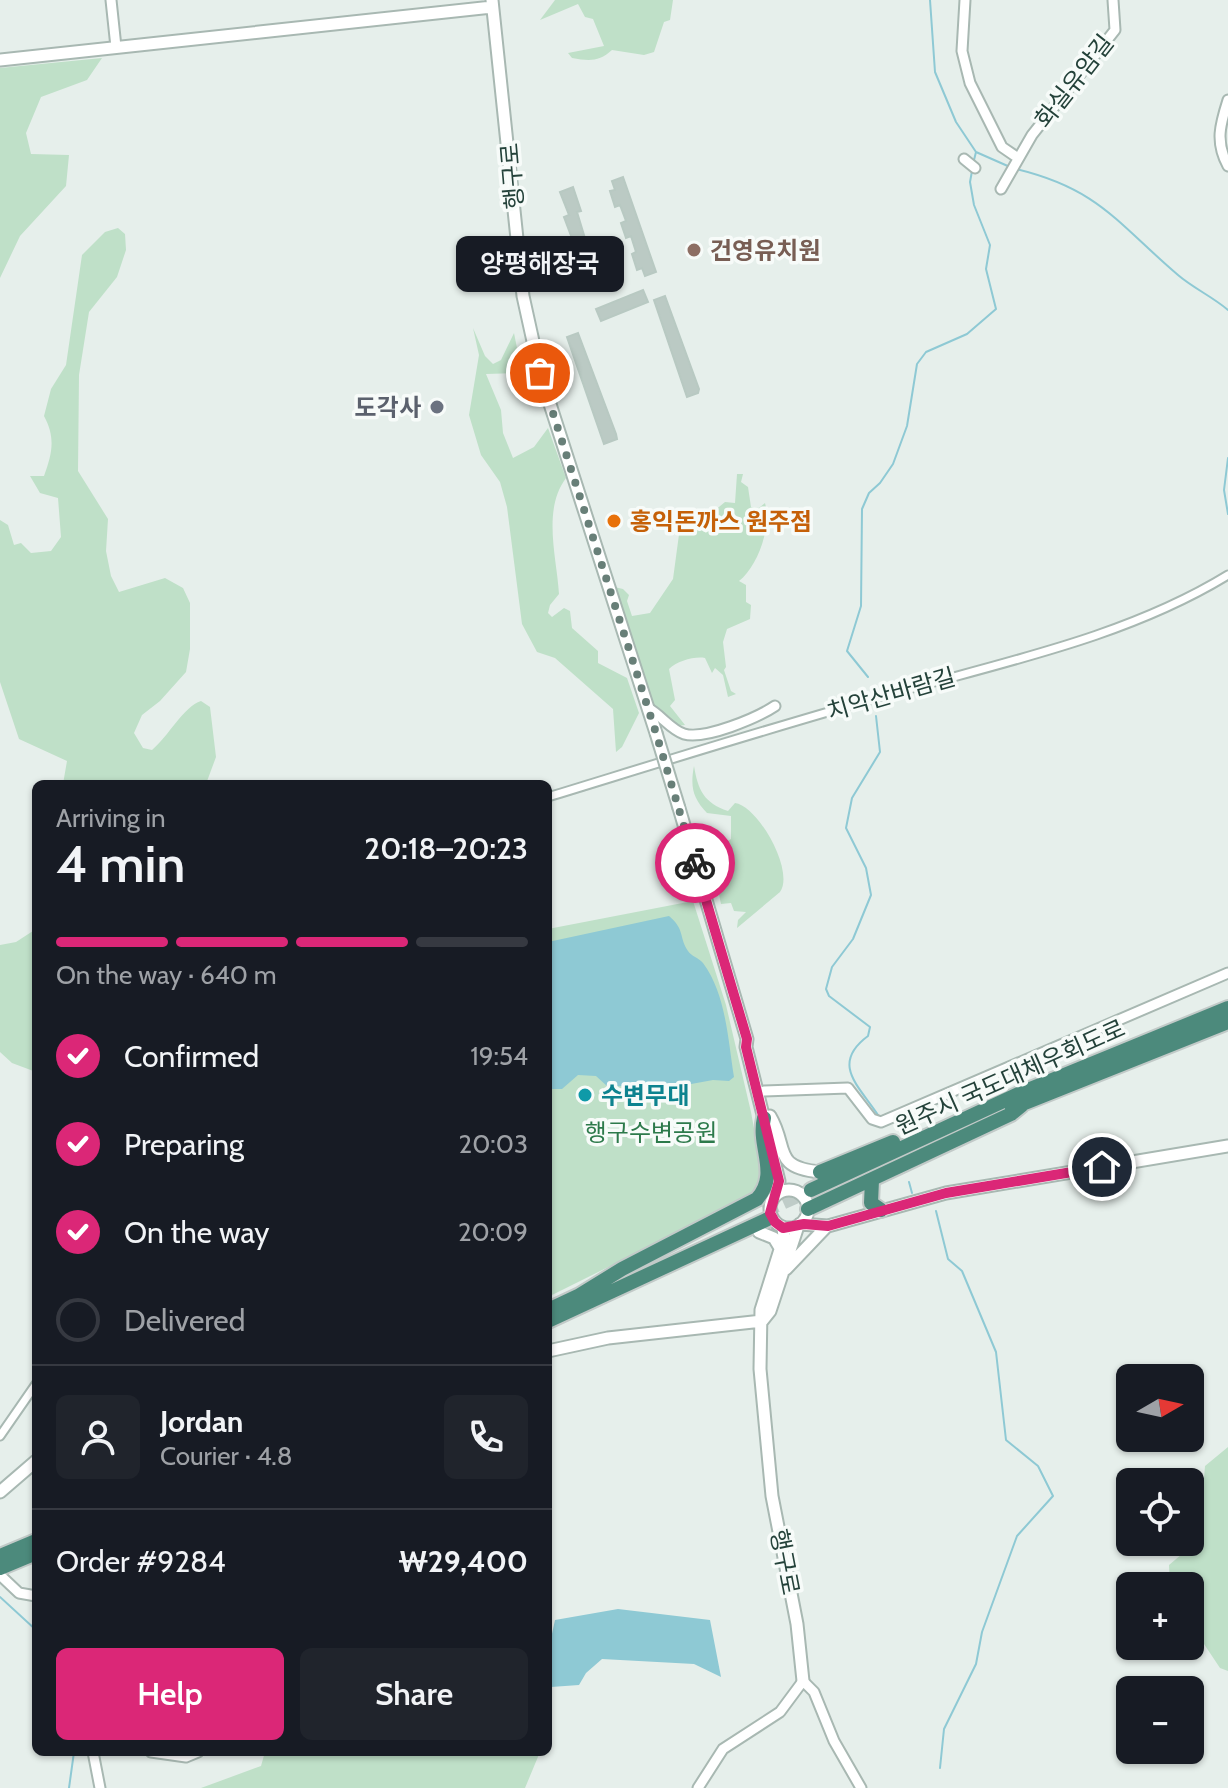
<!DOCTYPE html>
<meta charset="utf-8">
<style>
:root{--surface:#171b24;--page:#20242c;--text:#f1f3f6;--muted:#9ea1a6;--line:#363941;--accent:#db2777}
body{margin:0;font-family:Cabin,"Noto Sans KR",sans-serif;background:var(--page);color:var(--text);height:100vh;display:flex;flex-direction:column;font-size:30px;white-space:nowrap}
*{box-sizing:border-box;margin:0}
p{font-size:26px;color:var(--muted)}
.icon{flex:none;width:44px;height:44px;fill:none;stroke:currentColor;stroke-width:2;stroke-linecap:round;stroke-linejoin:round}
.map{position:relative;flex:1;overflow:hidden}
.side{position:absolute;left:32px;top:780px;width:520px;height:976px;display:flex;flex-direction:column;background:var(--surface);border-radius:12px;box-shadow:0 2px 6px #0004}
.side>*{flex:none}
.needle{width:52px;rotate:81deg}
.controls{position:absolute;left:1116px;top:1364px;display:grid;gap:16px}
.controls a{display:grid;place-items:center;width:88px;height:88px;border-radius:12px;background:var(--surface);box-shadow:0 2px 6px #0004;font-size:40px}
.pin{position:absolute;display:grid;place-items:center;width:68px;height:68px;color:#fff;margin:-34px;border:4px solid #fff;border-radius:50%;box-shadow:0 2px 8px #0007}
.courier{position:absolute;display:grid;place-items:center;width:80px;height:80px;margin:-40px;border:6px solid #db2777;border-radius:50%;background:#fff;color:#222;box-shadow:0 2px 10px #0007}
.bubble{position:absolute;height:56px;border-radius:12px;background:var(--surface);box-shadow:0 2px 6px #0004;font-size:26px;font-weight:600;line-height:56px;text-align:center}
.headline em{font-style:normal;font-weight:600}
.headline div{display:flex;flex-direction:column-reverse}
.headline{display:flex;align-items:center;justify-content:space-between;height:136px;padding:0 24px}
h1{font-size:52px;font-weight:600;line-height:60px}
.bar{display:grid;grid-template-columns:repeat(4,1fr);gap:12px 8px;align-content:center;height:96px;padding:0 24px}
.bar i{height:10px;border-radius:6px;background:var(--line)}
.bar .active{background:var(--accent)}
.bar p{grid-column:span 4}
.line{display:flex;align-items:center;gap:20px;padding:0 24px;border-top:2px solid var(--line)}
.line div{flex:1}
.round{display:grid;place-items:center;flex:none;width:84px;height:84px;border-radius:12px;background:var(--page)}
ol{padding:0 24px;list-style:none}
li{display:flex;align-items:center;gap:24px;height:88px}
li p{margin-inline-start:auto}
li .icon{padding:8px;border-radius:50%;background:var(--accent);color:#fff;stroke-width:4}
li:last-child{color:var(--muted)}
li i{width:44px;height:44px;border:4px solid var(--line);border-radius:50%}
.action{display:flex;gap:16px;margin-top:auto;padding:16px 24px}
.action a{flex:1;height:92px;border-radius:12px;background:var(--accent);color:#fff;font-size:32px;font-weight:600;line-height:92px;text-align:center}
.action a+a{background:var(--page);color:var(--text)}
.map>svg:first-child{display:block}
.green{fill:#bfe0c8}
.water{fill:#8ec9d4}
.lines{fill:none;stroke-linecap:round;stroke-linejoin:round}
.stream{stroke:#8ec9d4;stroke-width:2}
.building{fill:#bbcac4;stroke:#b8c9c2;stroke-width:2}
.trunk-tunnel{stroke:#bfccc8;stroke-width:14;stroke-dasharray:14 7;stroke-linecap:butt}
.pedestrian-casing{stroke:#a8b8b2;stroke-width:11}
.minor-casing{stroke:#a8b8b2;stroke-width:13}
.tertiary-casing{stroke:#a8b8b2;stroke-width:15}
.trunk-casing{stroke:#c2cac8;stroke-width:18}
.pedestrian{stroke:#fff;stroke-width:7}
.minor{stroke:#fff;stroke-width:9}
.tertiary{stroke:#fff;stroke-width:11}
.trunk{stroke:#4c8a7c;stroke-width:14}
.tertiary-bridge-casing{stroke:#a8b8b2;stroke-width:15;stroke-linecap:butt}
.tertiary-bridge{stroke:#fff;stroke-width:11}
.done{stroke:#687f78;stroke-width:8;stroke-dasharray:0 14.4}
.route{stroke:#db2777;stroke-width:10}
.education-dot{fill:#8d6e63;stroke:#f7fbf9;stroke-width:3}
.worship-dot{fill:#6b7280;stroke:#f7fbf9;stroke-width:3}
.food-dot{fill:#e8710a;stroke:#f7fbf9;stroke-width:3}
.culture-dot{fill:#0f9aa8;stroke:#f7fbf9;stroke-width:3}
.labels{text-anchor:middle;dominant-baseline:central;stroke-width:7;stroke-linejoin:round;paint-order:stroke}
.street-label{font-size:24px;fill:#24423a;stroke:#f7fbf9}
.education-label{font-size:24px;font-weight:bold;fill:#785e54;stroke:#f7fbf9;text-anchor:start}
.worship-label{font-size:24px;font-weight:bold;fill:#5b616d;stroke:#f7fbf9;text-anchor:end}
.food-label{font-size:24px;font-weight:bold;fill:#c56008;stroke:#f7fbf9;text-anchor:start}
.culture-label{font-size:24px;font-weight:bold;fill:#0d838f;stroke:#f7fbf9;text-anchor:start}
.park-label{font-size:24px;fill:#2d7a4b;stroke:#f7fbf9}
</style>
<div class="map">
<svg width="1228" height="1788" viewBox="0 0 1228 1788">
<rect width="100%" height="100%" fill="#e6efeb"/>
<path class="green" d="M555,0H673L670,20L664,22L654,52L644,55L612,50C599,62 589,61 572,58L568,53L604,46L593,19L585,17L578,4L540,20Z
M102,58L87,80L41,97L26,133L31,154L69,155L66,186L20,236L0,278V68Z
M118,228L125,234L126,250L117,277L89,312L79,375L78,471L108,519L106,551L111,576L119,592L165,578L183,588L190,603V649L186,672L160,701L142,715L134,733L143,748L152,750C168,737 184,706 201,701L210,707L216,757L206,784H63L67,761L19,739L0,682V520L8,525L14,545L21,543L31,553L51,551L61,537L58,498L40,493L30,476H44C52,454 56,438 44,416L51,389L66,365L82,255L105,232Z
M473,328L485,356L493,364L501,360L514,333L522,373L486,374L501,410L503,433L513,458L534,447L548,428L566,478C542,510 557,558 559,594L550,605L548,613L552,617L564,608L570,611L572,628L598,651V663L627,678L639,713L622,747L616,752L613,709L555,658L537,652L522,624L507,507L500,482L481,455L469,415L479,355Z
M737,474H743L741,482L748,487L751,507L759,508L765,503C772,526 758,566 739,581L746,585V602L751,605L750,619L727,629L723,642L726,667L724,670L731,691L736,694L728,697L723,675L715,668L712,673L705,658C695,656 677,661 669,669L675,700L670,706L685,725L677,726L650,706L610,586L623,589L629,595L627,601L632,616L650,613L673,579L680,527L708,516L725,502L735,503Z
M694,766C698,790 704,803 728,811L735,803C758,806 795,871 780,892L737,928L738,920L746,912L734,911L731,903L721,904L714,870L728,864L726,842L731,839V816L707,813C693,798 690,787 694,766Z
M693,901L726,1005L751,1112L762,1172L755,1194L548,1297V929Z
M36,929V1072L12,1063L0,1052V945L16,942Z
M1228,1447V1671L1220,1668L1190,1623V1586H1170L1169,1565L1195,1543L1202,1504L1205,1466Z
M265,1752H540L525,1788H201L261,1766Z"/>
<path class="water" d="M669,916C685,929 679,938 688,951C691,956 699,958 703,963C726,994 728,1040 734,1077L729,1081L713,1080L675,1087L607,1086L596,1076L578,1075L562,1089H548V942Z
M618,1609L710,1620L721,1677L694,1664L602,1659L586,1673L579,1685L551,1687L548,1652L555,1620Z"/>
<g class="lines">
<path class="stream" d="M930,0L935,72L956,122L976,152L1010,167
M974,160L976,152
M1016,169C1099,189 1117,223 1178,275C1193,288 1213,297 1228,310
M1228,458L1224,490L1228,514
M868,677L847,651L861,606L862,509L869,493L880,483L893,464L907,426L917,364L926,352L967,334L996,309L986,269L990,245L974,205L970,182L972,171
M876,716L880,752L852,798L846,828L866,868L871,895L853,939L832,967L826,989L829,996L870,1027L868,1036C830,1064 859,1086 878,1115
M909,1182L912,1193
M936,1211L948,1259L962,1271L996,1352L1006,1440L1038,1466L1053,1496L1017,1536L982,1632L976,1664L944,1729L940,1768
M0,1597L36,1630
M69,1788L74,1752"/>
</g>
<path class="building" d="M623,177L656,272L645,276L642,268L637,270L632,254L636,252L631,236L626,238L621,223L626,221L620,205L615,207L610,191L615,190L612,181Z
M573,187L581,211L577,212L587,245L584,246L595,268L584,272L581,264L577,266L571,251L576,249L564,217L569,215L560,192Z
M643,290L648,302L601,321L596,309Z
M665,296L699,389L698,393L687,397L654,300Z
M578,333L616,434L617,439L604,444L567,337Z"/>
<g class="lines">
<path class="trunk-tunnel" d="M764,1211L811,1190"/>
<defs>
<path id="pedestrian" d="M548,797C662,762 776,726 891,694C1004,662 1127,637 1228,575
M0,1436L36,1384"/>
<path id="minor" d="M111,0L116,47
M965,0L962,51L970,83L1002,147L1018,158
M1228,100C1220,125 1215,142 1228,166
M964,159L975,168
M1001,189L1032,135L1115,30L1113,0
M648,708C661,715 671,730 684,734C705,740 757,718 775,706
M764,1091L848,1088L872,1119L881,1122L1228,973
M0,1575L19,1593L36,1596
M93,1752L100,1788
M151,1752L186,1757L198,1752
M698,1788L723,1749L780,1712L803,1681L814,1692L834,1741L861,1788"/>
<path id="tertiary" d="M492,0L523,296L540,373L656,733
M0,60L492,7
M679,808L747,1039L746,1047L765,1123
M770,1116C789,1148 771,1167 820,1172
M769,1140L779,1181L776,1195
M770 1209a19 19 0 1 1 38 0a19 19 0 1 1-38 0Z
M800,1224L828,1226L946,1193L1228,1146
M783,1228L784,1237L761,1310L760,1369L772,1496L797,1624L803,1681
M759,1232L774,1238L780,1248
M786,1269L827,1226
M548,1351L608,1338L762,1321L770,1311L798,1226
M0,1492L36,1461"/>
<path id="trunk" d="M1012,1108L1228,1022
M820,1172L893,1142
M872,1180L871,1203L881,1210
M811,1190L1023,1092L1228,1008
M808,1209L1011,1114L1022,1105
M575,1298L622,1269L757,1199C780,1173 757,1147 764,1118
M548,1310L582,1294
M548,1321L768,1219
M0,1556L36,1541
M0,1568L36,1553"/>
</defs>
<use href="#pedestrian" class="pedestrian-casing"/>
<use href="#minor" class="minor-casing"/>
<use href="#tertiary" class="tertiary-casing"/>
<use href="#trunk" class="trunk-casing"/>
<use href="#pedestrian" class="pedestrian"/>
<use href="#minor" class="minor"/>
<use href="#tertiary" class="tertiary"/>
<use href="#trunk" class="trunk"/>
<defs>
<path id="tertiary-bridge" d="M656,733L679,808"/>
</defs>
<use href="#tertiary-bridge" class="tertiary-bridge-casing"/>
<use href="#tertiary-bridge" class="tertiary-bridge"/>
</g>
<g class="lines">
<path class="done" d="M540,373L656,733L695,863"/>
<path class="route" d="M695,863L747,1039L746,1047L779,1181L770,1213L775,1222L783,1228L804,1224L828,1226L946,1193L1102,1167"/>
</g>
<circle class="education-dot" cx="694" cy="250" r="8"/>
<circle class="worship-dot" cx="437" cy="407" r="8"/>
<circle class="food-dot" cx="614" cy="521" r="8"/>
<circle class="culture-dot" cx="585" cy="1095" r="8"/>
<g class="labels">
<g class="street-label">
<text transform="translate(1074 81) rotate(-52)">화실유암길</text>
<text transform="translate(512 176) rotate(-95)">행구로</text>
<text transform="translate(891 694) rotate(-16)">치악산바람길</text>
<text transform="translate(1010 1077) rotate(-24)">원주시 국도대체우회도로</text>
<text transform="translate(785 1562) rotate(79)">행구로</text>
</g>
<g class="education-label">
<text x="710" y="250">건영유치원</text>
</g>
<g class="worship-label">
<text x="421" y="407">도각사</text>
</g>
<g class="food-label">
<text x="630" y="521">홍익돈까스 원주점</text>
</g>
<g class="culture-label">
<text x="601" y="1095">수변무대</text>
</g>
<g class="park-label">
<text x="651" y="1132">행구수변공원</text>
</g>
</g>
</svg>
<div class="controls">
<a><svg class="needle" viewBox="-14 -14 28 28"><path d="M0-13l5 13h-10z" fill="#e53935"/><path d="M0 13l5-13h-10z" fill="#9ea1a6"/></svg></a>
<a><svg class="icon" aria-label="locate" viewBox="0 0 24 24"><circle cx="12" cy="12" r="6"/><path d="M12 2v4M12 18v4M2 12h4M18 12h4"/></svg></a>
<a>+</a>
<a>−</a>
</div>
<div class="pin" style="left:540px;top:373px;background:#ea580c"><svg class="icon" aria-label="bag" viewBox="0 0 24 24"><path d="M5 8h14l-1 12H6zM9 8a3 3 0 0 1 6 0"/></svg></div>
<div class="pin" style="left:1102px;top:1167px;background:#1f2937"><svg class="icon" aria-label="home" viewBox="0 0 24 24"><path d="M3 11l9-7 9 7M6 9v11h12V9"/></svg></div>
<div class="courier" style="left:695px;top:863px"><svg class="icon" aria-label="bike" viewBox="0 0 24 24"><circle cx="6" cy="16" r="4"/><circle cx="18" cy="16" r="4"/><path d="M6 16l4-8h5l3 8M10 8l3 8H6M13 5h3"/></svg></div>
<div class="bubble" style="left:456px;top:236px;width:168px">양평해장국</div>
<section class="side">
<div class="headline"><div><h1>4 min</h1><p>Arriving in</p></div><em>20:18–20:23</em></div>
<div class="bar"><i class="active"></i><i class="active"></i><i class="active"></i><i></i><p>On the way · 640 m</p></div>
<ol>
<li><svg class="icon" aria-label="check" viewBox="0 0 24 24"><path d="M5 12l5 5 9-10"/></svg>Confirmed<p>19:54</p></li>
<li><svg class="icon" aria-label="check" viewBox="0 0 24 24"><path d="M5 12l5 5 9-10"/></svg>Preparing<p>20:03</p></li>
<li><svg class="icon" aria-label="check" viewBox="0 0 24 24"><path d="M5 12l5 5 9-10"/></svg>On the way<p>20:09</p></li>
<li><i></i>Delivered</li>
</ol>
<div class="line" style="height:144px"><a class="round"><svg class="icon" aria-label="person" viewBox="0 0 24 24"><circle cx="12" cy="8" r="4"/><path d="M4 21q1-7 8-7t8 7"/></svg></a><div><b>Jordan</b><p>Courier · 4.8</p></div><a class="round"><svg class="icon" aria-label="phone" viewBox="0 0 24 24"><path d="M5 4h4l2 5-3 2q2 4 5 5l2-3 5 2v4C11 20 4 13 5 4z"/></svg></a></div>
<div class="line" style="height:104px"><div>Order #9284</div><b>₩29,400</b></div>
<div class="action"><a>Help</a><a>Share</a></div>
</section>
</div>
